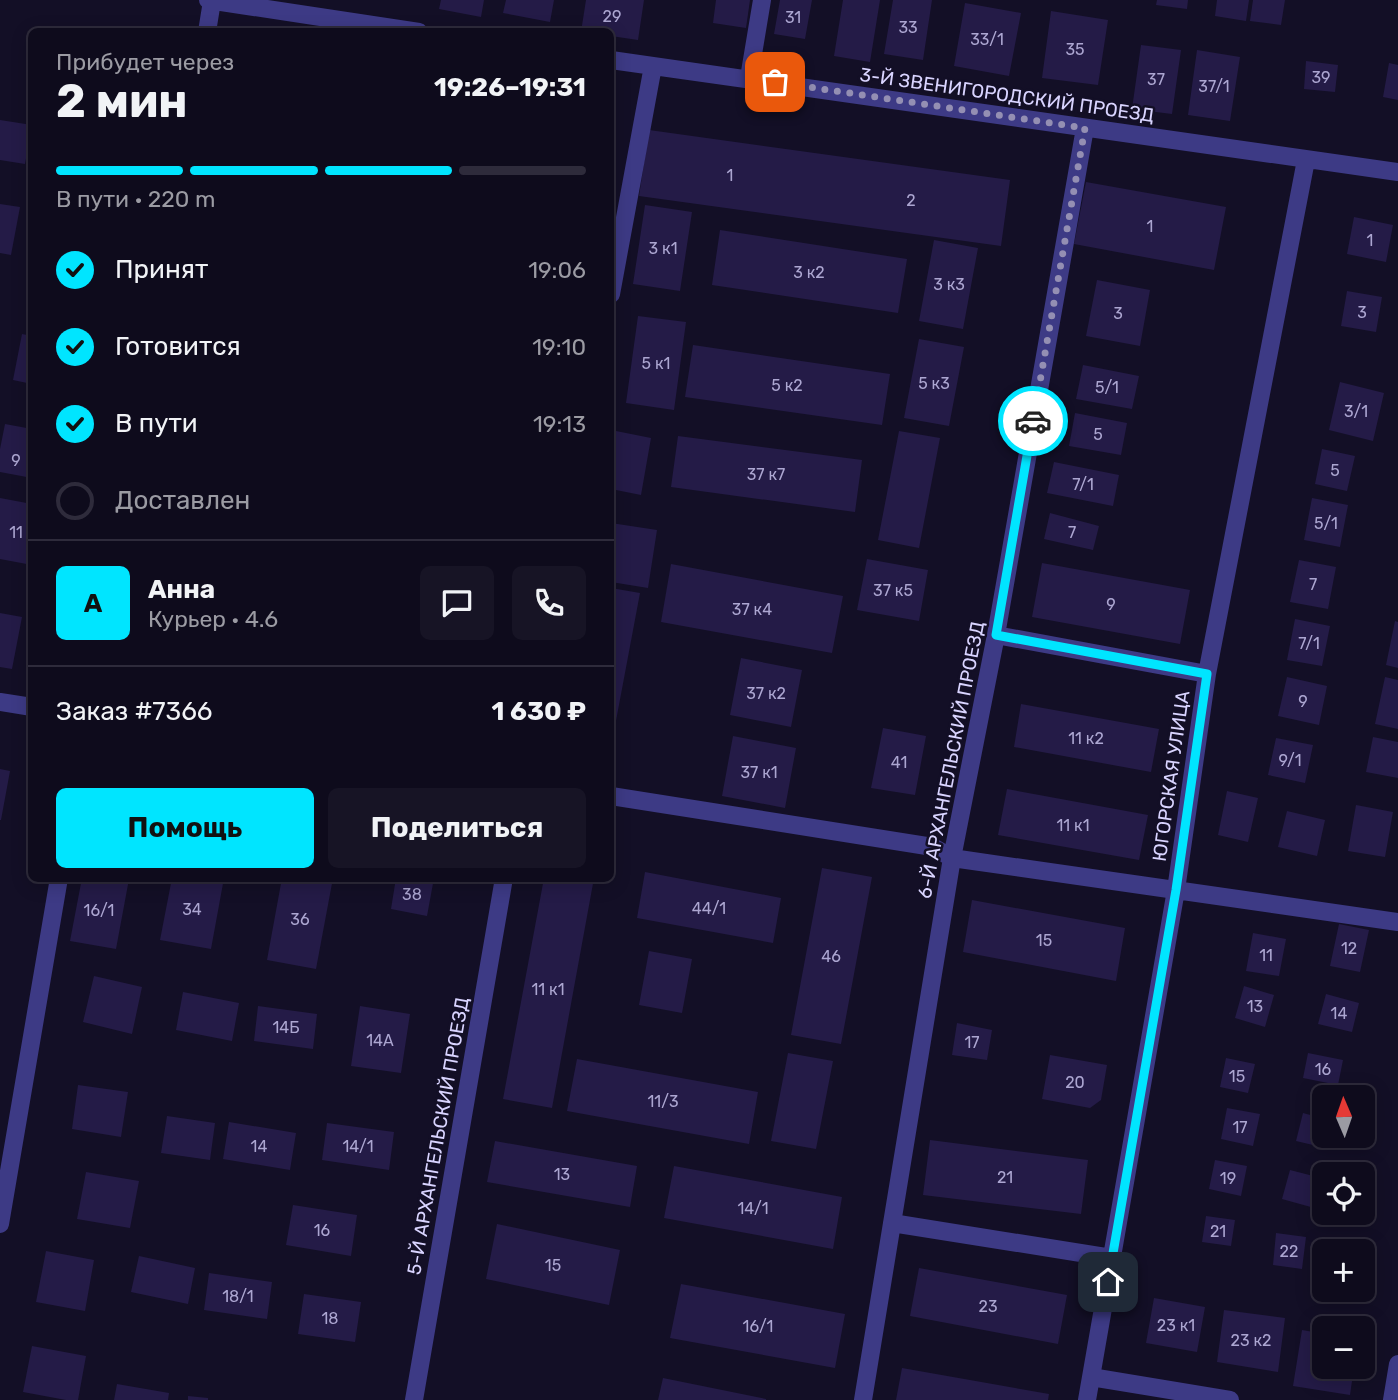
<!DOCTYPE html>
<html lang="ru">
<meta charset="utf-8">
<style>
:root{--surface:#0e0b1c;--page:#171425;--text:#f1f3f6;--muted:#9b9ba3;--line:#2e2b3b;--accent:#00e5ff}
body{margin:0;font-family:Rubik,sans-serif;background:var(--page);color:var(--text);height:100vh;display:flex;flex-direction:column;font-size:26px;white-space:nowrap}
*{box-sizing:border-box;margin:0}
p{font-size:23px;color:var(--muted)}
.icon{flex:none;width:38px;height:38px;fill:none;stroke:currentColor;stroke-width:2;stroke-linecap:round;stroke-linejoin:round}
.map{position:relative;flex:1;overflow:hidden}
.drawer{position:absolute;left:28px;top:28px;width:586px;height:854px;display:flex;flex-direction:column;background:var(--surface);border-radius:10px;box-shadow:0 4px 18px #0003,0 0 0 2px var(--line)}
.drawer>*{flex:none}
.needle{width:46px;rotate:358deg}
.tools{position:absolute;left:1312px;top:1085px;display:grid;gap:14px}
.tools a{display:grid;place-items:center;width:63px;height:63px;border-radius:10px;background:var(--surface);box-shadow:0 4px 18px #0003,0 0 0 2px var(--line);font-size:35px}
.pin{position:absolute;display:grid;place-items:center;width:60px;height:60px;color:#fff;margin:-30px;border-radius:14px;box-shadow:0 4px 10px #0006}
.courier{position:absolute;display:grid;place-items:center;width:70px;height:70px;margin:-35px;border:5px solid #00e5ff;border-radius:50%;background:#fff;color:#222;box-shadow:0 2px 9px #0007}
.headline em{font-style:normal;font-weight:700}
.headline div{display:flex;flex-direction:column-reverse}
.headline{display:flex;align-items:center;justify-content:space-between;height:119px;padding:0 28px}
h1{font-size:46px;font-weight:700;line-height:52px}
.bar{display:grid;grid-template-columns:repeat(4,1fr);gap:10px 7px;align-content:center;height:84px;padding:0 28px}
.bar i{height:9px;border-radius:5px;background:var(--line)}
.bar .active{background:var(--accent)}
.bar p{grid-column:span 4}
.line{display:flex;align-items:center;gap:18px;padding:0 28px;border-top:2px solid var(--line)}
.line div{flex:1}
.round{display:grid;place-items:center;flex:none;width:74px;height:74px;border-radius:10px;background:var(--page)}
ol{padding:0 28px;list-style:none}
li{display:flex;align-items:center;gap:21px;height:77px}
li p{margin-inline-start:auto}
li .icon{padding:7px;border-radius:50%;background:var(--accent);color:#111;stroke-width:4}
li:last-child{color:var(--muted)}
li i{width:38px;height:38px;border:4px solid var(--line);border-radius:50%}
.cta{display:flex;gap:14px;margin-top:auto;padding:14px 28px}
.cta a{flex:1;height:80px;border-radius:10px;background:var(--accent);color:#111;font-size:28px;font-weight:700;line-height:80px;text-align:center}
.cta a+a{background:var(--page);color:var(--text)}
.map>svg:first-child{display:block}
.building{fill:#241b47}
.lines{fill:none;stroke-linecap:round;stroke-linejoin:round}
.minor{stroke:#3d3a85;stroke-width:18}
.done{stroke:#948fb3;stroke-width:7;stroke-dasharray:0 12.6}
.route{stroke:#00e5ff;stroke-width:9}
.labels{text-anchor:middle;dominant-baseline:central;stroke-width:5;stroke-linejoin:round;paint-order:stroke}
.number-label{font-size:16px;fill:#aca6d1}
.street-label{font-size:19px;fill:#d9d4ff;stroke:#130f26}
</style>
<div class="map">
<svg width="1398" height="1400" viewBox="0 0 1398 1400">
<rect width="100%" height="100%" fill="#130f26"/>
<path class="building" d="M441,0H484L481,17L439,9Z
M506,0H554L550,22L503,13Z
M586,0H644L638,40L611,36V32H581Z
M716,0H750L746,28L713,23Z
M780,0H812L805,39L774,34Z
M843,0H880L870,62L834,56Z
M893,0H932L923,60L884,54Z
M1157,0H1188L1187,9L1156,5Z
M1217,0H1249L1246,21L1215,16Z
M1253,0H1285L1281,25L1250,21Z
M965,3L1021,13L1009,76L954,66Z
M1051,11L1108,20L1098,85L1042,78Z
M1141,45L1181,50L1172,114L1132,109Z
M1197,50L1240,57L1230,121L1188,115Z
M1306,61L1338,65L1335,92L1304,89Z
M1389,63L1398,65V100L1383,97Z
M30,76H32V93H27Z
M0,120L32,125L25,164L0,160Z
M649,130L1010,180L1001,246L639,196Z
M1086,182L1226,207L1214,270L1074,244Z
M0,204L20,207L11,255L0,253Z
M645,205L692,212L680,291L633,284Z
M1354,217L1393,225L1386,262L1347,254Z
M720,230L907,259L898,313L712,285Z
M934,240L978,248L963,329L919,321Z
M1097,280L1150,290L1140,346L1086,336Z
M1347,291L1382,297L1376,332L1341,326Z
M638,316L686,322L674,410L626,403Z
M22,334L32,336V384L13,380Z
M919,339L964,347L949,426L904,418Z
M693,345L890,374L882,425L685,397Z
M1083,365L1139,376L1132,409L1076,399Z
M1340,382L1384,393L1373,441L1329,430Z
M1075,413L1127,423L1121,455L1069,446Z
M5,424L32,429V478L0,472V449Z
M611,430L651,438L641,495L611,489Z
M899,431L940,438L919,548L878,540Z
M678,436L862,460L855,512L671,487Z
M1322,449L1355,456L1347,491L1315,484Z
M1054,462L1119,475L1113,506L1047,493Z
M0,498L32,504V565L0,559Z
M1312,498L1348,505L1340,547L1304,540Z
M1050,513L1099,526L1093,550L1044,539Z
M611,523L657,530L648,588L611,582Z
M867,559L928,570L919,621L857,610Z
M1299,560L1336,567L1328,609L1290,602Z
M1042,563L1190,590L1180,644L1032,617Z
M671,564L843,596L832,653L661,622Z
M611,588L640,593L612,742H611Z
M0,613L22,617L12,669L0,667Z
M1295,619L1330,626L1322,666L1287,660Z
M1395,621L1398,622V668L1386,665Z
M741,658L802,670L791,727L730,715Z
M1287,677L1327,686L1319,725L1278,716Z
M1385,677L1398,680V729L1375,724Z
M1021,704L1159,729L1151,772L1014,747Z
M883,728L926,736L915,795L871,788Z
M733,736L796,748L785,808L722,796Z
M1373,737L1398,742V778L1366,772Z
M1276,738L1313,745L1305,783L1268,775Z
M0,769L10,771L1,820H0Z
M1007,789L1148,815L1139,860L998,835Z
M1227,791L1258,798L1248,842L1218,835Z
M1356,805L1393,812L1385,857L1348,851Z
M1287,811L1325,820L1317,856L1278,847Z
M822,868L872,877L841,1044L791,1035Z
M645,872L781,898L773,943L637,918Z
M82,878L129,879L116,949L70,941Z
M172,878H224L211,949L160,940Z
M282,878H333L316,969L267,960Z
M396,878H434L427,916L391,909Z
M544,878H594L552,1108L503,1099Z
M972,900L1125,928L1116,981L963,952Z
M1339,924L1369,930L1360,972L1330,966Z
M1253,933L1286,939L1279,976L1246,971Z
M649,951L692,959L682,1013L639,1005Z
M94,976L142,987L132,1034L83,1022Z
M1244,986L1274,995L1265,1027L1235,1018Z
M183,992L239,1003L232,1041L176,1030Z
M1326,994L1359,1003L1352,1032L1318,1024Z
M258,1006L317,1014L313,1049L254,1041Z
M360,1006L410,1014L401,1073L351,1066Z
M957,1023L992,1030L987,1060L952,1055Z
M788,1053L833,1061L816,1149L771,1141Z
M1308,1053L1343,1060L1338,1085L1303,1078Z
M1050,1055L1107,1065L1101,1100L1090,1108L1042,1099Z
M1226,1058L1255,1064L1248,1093L1220,1087Z
M577,1059L758,1092L749,1144L567,1111Z
M78,1085L128,1092L121,1137L72,1129Z
M1227,1108L1260,1114L1253,1146L1221,1139Z
M1303,1113L1325,1119V1136H1333L1330,1149L1296,1141Z
M167,1116L215,1123L210,1160L161,1153Z
M229,1122L296,1133L290,1170L223,1159Z
M327,1123L394,1132L389,1170L322,1160Z
M930,1140L1088,1160L1081,1214L923,1195Z
M495,1141L637,1166L630,1207L487,1182Z
M1215,1160L1247,1166L1241,1196L1209,1189Z
M674,1166L842,1197L833,1249L664,1218Z
M1290,1170L1325,1179L1318,1209L1282,1199Z
M86,1172L139,1181L130,1228L77,1219Z
M293,1205L357,1215L351,1256L286,1245Z
M1206,1216L1235,1220L1231,1246L1202,1242Z
M497,1224L620,1250L609,1305L486,1279Z
M1276,1233L1306,1237L1302,1269L1273,1265Z
M46,1251L94,1260L85,1311L36,1302Z
M139,1256L195,1268L188,1304L131,1292Z
M919,1268L1067,1295L1058,1344L910,1316Z
M209,1273L272,1282L267,1319L204,1310Z
M681,1284L845,1314L835,1368L670,1338Z
M304,1294L361,1302L355,1342L298,1334Z
M1154,1298L1205,1307L1197,1352L1146,1343Z
M1224,1310L1285,1318L1278,1372L1217,1362Z
M1302,1330L1325,1334V1367H1354L1350,1395L1293,1386Z
M32,1346L86,1356L78,1400H66L23,1392Z
M902,1368L1049,1394L1048,1400H896Z
M663,1378L766,1399V1400H658Z
M117,1384L169,1393L168,1400H114Z
M188,1396L208,1398V1400H188Z"/>
<g class="lines">
<path class="minor" d="M208,0L419,32
M207,32L212,1
M611,60L1398,172
M749,78L762,0
M611,294L653,66
M996,635L1207,674
M0,702L32,707
M611,796L933,847L952,858L1398,922
M892,1223L1112,1258
M0,1224L59,878
M1091,1377L1230,1400
M414,1400L504,878
M863,1400L952,858L996,635L1085,128
M1087,1400L1176,890L1207,674L1306,160
M1392,1400L1398,1364"/>
</g>
<g class="lines">
<path class="done" d="M775,82L1085,128L1033,421"/>
<path class="route" d="M1033,421L996,635L1207,674L1176,890L1108,1282"/>
</g>
<g class="labels">
<g class="number-label">
<text x="612" y="16">29</text>
<text x="793" y="17">31</text>
<text x="908" y="27">33</text>
<text x="987" y="39">33/1</text>
<text x="1075" y="49">35</text>
<text x="1321" y="77">39</text>
<text x="1156" y="79">37</text>
<text x="1214" y="86">37/1</text>
<text x="730" y="175">1</text>
<text x="911" y="200">2</text>
<text x="1150" y="226">1</text>
<text x="1370" y="240">1</text>
<text x="663" y="248">3 к1</text>
<text x="809" y="272">3 к2</text>
<text x="949" y="284">3 к3</text>
<text x="1362" y="312">3</text>
<text x="1118" y="313">3</text>
<text x="656" y="363">5 к1</text>
<text x="934" y="383">5 к3</text>
<text x="787" y="385">5 к2</text>
<text x="1107" y="387">5/1</text>
<text x="1356" y="411">3/1</text>
<text x="1098" y="434">5</text>
<text x="16" y="460">9</text>
<text x="1335" y="470">5</text>
<text x="766" y="474">37 к7</text>
<text x="1083" y="484">7/1</text>
<text x="1326" y="523">5/1</text>
<text x="16" y="532">11</text>
<text x="1072" y="532">7</text>
<text x="1313" y="584">7</text>
<text x="893" y="590">37 к5</text>
<text x="1111" y="604">9</text>
<text x="752" y="609">37 к4</text>
<text x="1309" y="643">7/1</text>
<text x="766" y="693">37 к2</text>
<text x="1303" y="701">9</text>
<text x="1086" y="738">11 к2</text>
<text x="1290" y="760">9/1</text>
<text x="899" y="762">41</text>
<text x="759" y="772">37 к1</text>
<text x="1073" y="825">11 к1</text>
<text x="412" y="894">38</text>
<text x="709" y="908">44/1</text>
<text x="192" y="909">34</text>
<text x="99" y="910">16/1</text>
<text x="300" y="919">36</text>
<text x="1044" y="940">15</text>
<text x="1349" y="948">12</text>
<text x="1266" y="955">11</text>
<text x="831" y="956">46</text>
<text x="548" y="989">11 к1</text>
<text x="1255" y="1006">13</text>
<text x="1339" y="1013">14</text>
<text x="286" y="1027">14Б</text>
<text x="380" y="1040">14А</text>
<text x="972" y="1042">17</text>
<text x="1323" y="1069">16</text>
<text x="1237" y="1076">15</text>
<text x="1075" y="1082">20</text>
<text x="663" y="1101">11/3</text>
<text x="1240" y="1127">17</text>
<text x="259" y="1146">14</text>
<text x="358" y="1146">14/1</text>
<text x="562" y="1174">13</text>
<text x="1005" y="1177">21</text>
<text x="1228" y="1178">19</text>
<text x="753" y="1208">14/1</text>
<text x="322" y="1230">16</text>
<text x="1218" y="1231">21</text>
<text x="1289" y="1251">22</text>
<text x="553" y="1265">15</text>
<text x="238" y="1296">18/1</text>
<text x="988" y="1306">23</text>
<text x="330" y="1318">18</text>
<text x="1176" y="1325">23 к1</text>
<text x="758" y="1326">16/1</text>
<text x="1251" y="1340">23 к2</text>
</g>
<g class="street-label">
<text transform="translate(1007 95) rotate(8)">3-Й ЗВЕНИГОРОДСКИЙ ПРОЕЗД</text>
<text transform="translate(951 760) rotate(-79)">6-Й АРХАНГЕЛЬСКИЙ ПРОЕЗД</text>
<text transform="translate(1171 776) rotate(-82)">ЮГОРСКАЯ УЛИЦА</text>
<text transform="translate(438 1136) rotate(-80)">5-Й АРХАНГЕЛЬСКИЙ ПРОЕЗД</text>
</g>
</g>
</svg>
<div class="tools">
<a><svg class="needle" viewBox="-14 -14 28 28"><path d="M0-13l5 13h-10z" fill="#e53935"/><path d="M0 13l5-13h-10z" fill="#9b9ba3"/></svg></a>
<a><svg class="icon" aria-label="locate" viewBox="0 0 24 24"><circle cx="12" cy="12" r="6"/><path d="M12 2v4M12 18v4M2 12h4M18 12h4"/></svg></a>
<a>+</a>
<a>−</a>
</div>
<div class="pin" style="left:775px;top:82px;background:#ea580c"><svg class="icon" aria-label="bag" viewBox="0 0 24 24"><path d="M5 8h14l-1 12H6zM9 8a3 3 0 0 1 6 0"/></svg></div>
<div class="pin" style="left:1108px;top:1282px;background:#1f2937"><svg class="icon" aria-label="home" viewBox="0 0 24 24"><path d="M3 11l9-7 9 7M6 9v11h12V9"/></svg></div>
<div class="courier" style="left:1033px;top:421px"><svg class="icon" aria-label="car" viewBox="0 0 24 24"><path d="M5 17H2v-5l4-1 3-4h7l3 4 3 1v5h-3M9 17h6M6 11h13"/><circle cx="7" cy="17" r="2"/><circle cx="17" cy="17" r="2"/></svg></div>
<section class="drawer">
<div class="headline"><div><h1>2 мин</h1><p>Прибудет через</p></div><em>19:26–19:31</em></div>
<div class="bar"><i class="active"></i><i class="active"></i><i class="active"></i><i></i><p>В пути · 220 m</p></div>
<ol>
<li><svg class="icon" aria-label="check" viewBox="0 0 24 24"><path d="M5 12l5 5 9-10"/></svg>Принят<p>19:06</p></li>
<li><svg class="icon" aria-label="check" viewBox="0 0 24 24"><path d="M5 12l5 5 9-10"/></svg>Готовится<p>19:10</p></li>
<li><svg class="icon" aria-label="check" viewBox="0 0 24 24"><path d="M5 12l5 5 9-10"/></svg>В пути<p>19:13</p></li>
<li><i></i>Доставлен</li>
</ol>
<div class="line" style="height:126px"><b class="round" style="background:var(--accent);color:#111">А</b><div><b>Анна</b><p>Курьер · 4.6</p></div><a class="round"><svg class="icon" aria-label="chat" viewBox="0 0 24 24"><path d="M4 5h16v11H9l-5 4z"/></svg></a><a class="round"><svg class="icon" aria-label="phone" viewBox="0 0 24 24"><path d="M5 4h4l2 5-3 2q2 4 5 5l2-3 5 2v4C11 20 4 13 5 4z"/></svg></a></div>
<div class="line" style="height:91px"><div>Заказ #7366</div><b>1 630 ₽</b></div>
<div class="cta"><a>Помощь</a><a>Поделиться</a></div>
</section>
</div>
